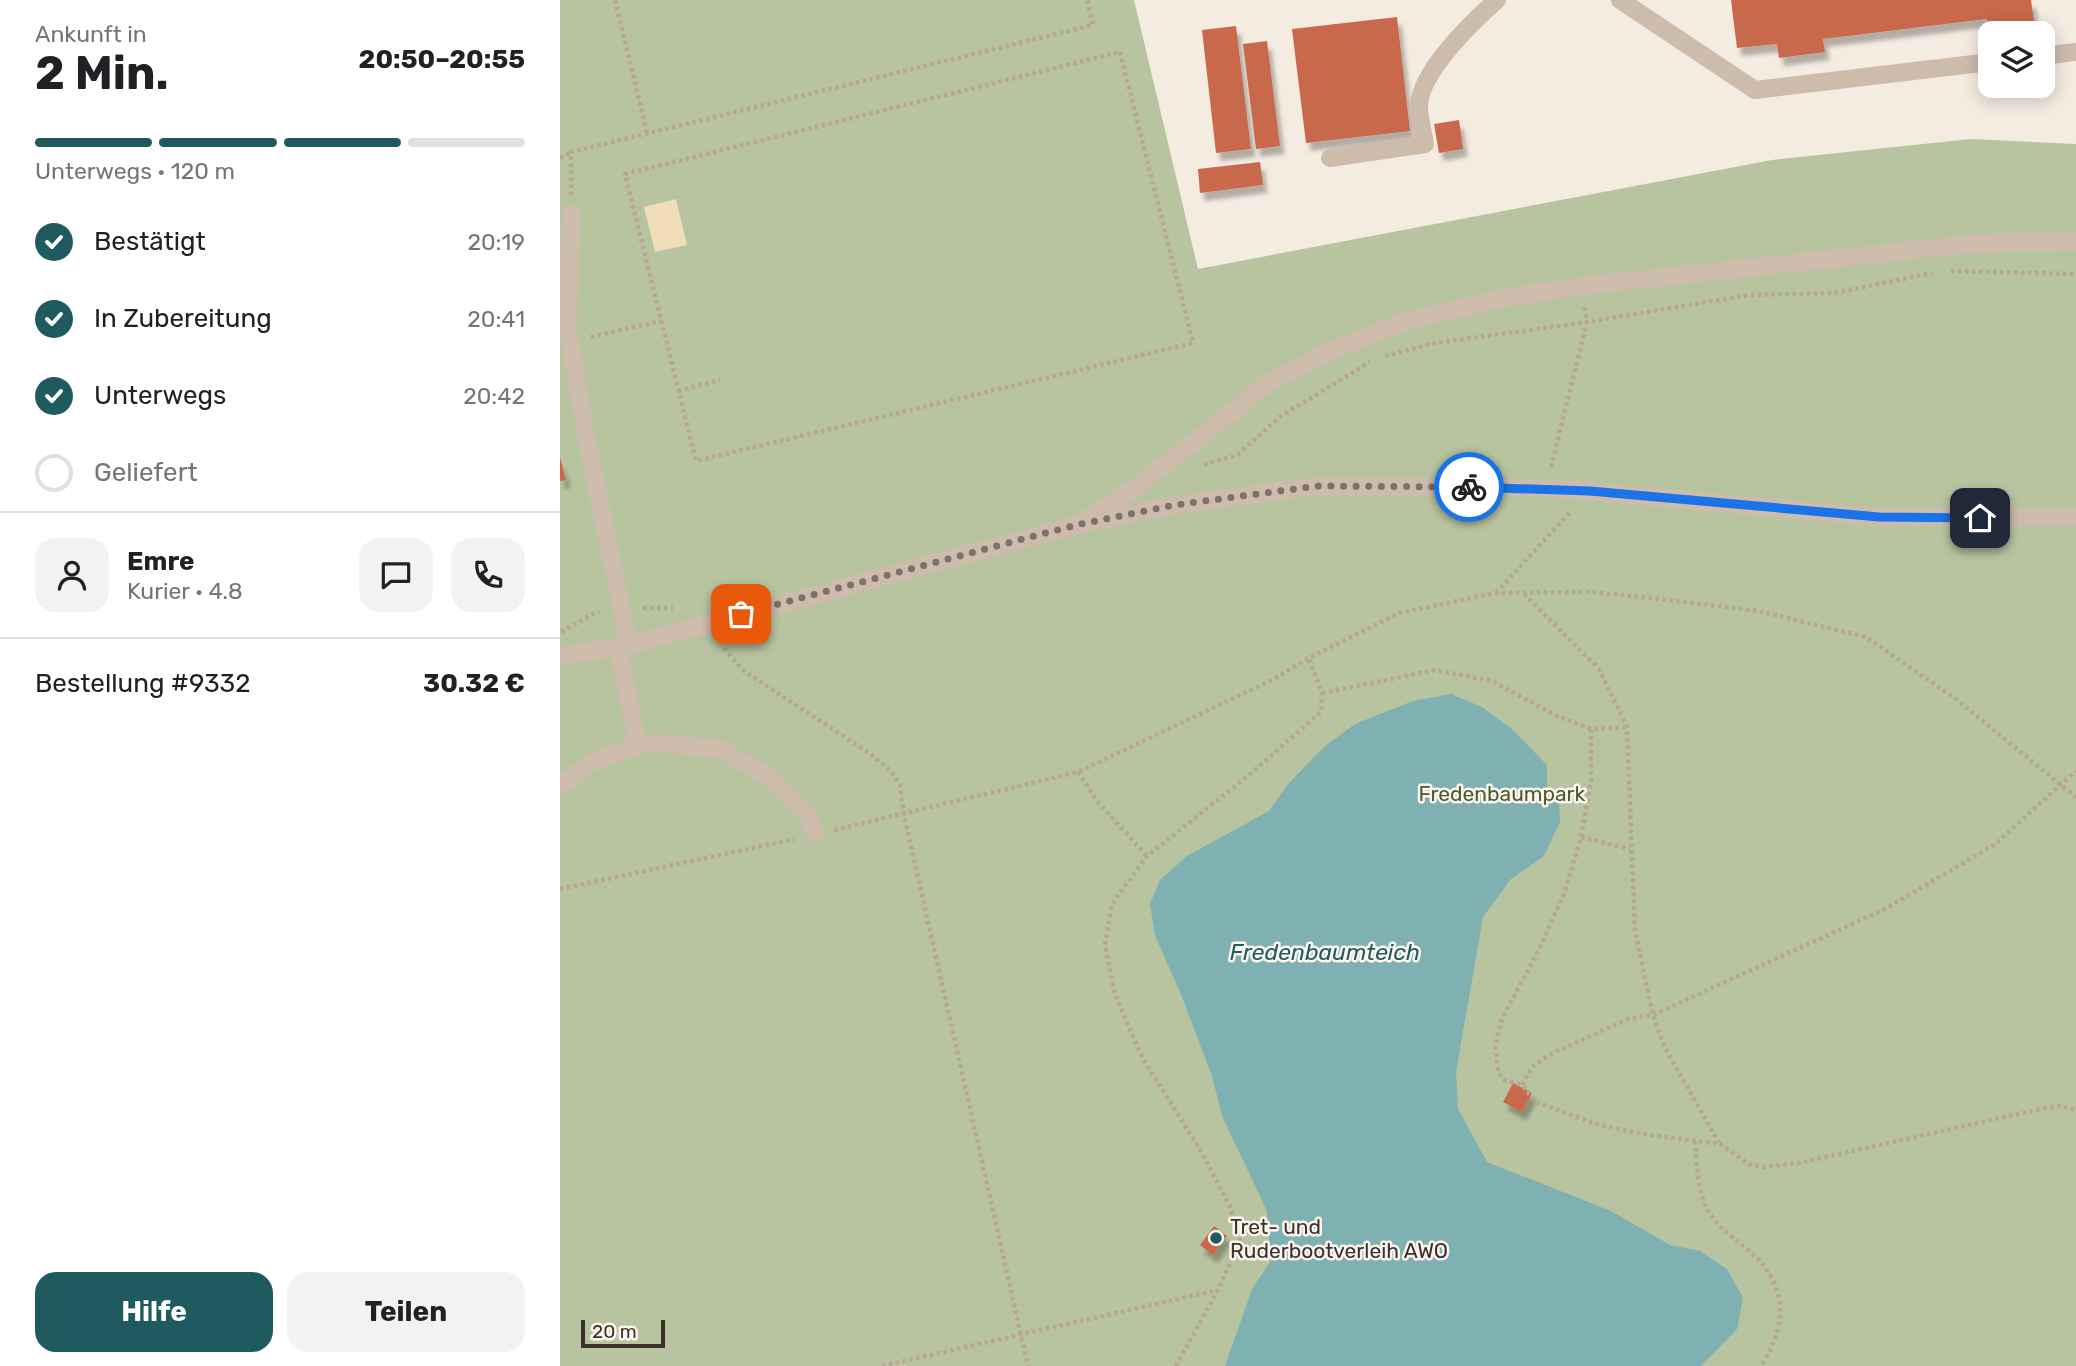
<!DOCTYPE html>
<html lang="de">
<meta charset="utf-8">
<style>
:root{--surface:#fff;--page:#f2f2f2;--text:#202124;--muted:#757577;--line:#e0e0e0;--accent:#1f5a5e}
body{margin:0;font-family:Rubik,sans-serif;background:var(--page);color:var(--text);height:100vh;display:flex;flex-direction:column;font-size:26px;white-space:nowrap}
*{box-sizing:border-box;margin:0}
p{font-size:23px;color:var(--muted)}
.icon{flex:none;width:38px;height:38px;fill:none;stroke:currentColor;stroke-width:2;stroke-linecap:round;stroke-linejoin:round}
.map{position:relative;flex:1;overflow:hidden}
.panel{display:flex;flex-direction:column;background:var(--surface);width:560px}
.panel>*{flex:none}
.buttons{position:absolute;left:1418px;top:21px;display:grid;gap:14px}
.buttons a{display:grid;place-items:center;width:77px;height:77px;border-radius:14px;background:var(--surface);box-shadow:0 4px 18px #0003;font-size:35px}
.scale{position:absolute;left:21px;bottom:18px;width:84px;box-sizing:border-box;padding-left:7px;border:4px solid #3b302b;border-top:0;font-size:19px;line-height:24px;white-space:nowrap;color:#3b302b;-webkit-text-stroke:5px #fbf5ee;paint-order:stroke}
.pin{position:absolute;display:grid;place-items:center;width:60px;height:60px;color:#fff;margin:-30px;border-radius:14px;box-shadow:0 4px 10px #0006}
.courier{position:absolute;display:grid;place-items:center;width:70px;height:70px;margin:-35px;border:5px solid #1a73e8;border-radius:50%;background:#fff;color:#222;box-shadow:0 2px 9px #0007}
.summary em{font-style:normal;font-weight:700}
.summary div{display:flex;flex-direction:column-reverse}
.summary{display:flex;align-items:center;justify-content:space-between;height:119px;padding:0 35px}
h1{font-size:46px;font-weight:700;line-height:52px}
.bar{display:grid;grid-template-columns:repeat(4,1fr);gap:10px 7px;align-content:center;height:84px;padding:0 35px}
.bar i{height:9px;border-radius:5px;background:var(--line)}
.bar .active{background:var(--accent)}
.bar p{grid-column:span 4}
.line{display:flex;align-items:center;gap:18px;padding:0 35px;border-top:2px solid var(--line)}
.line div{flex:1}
.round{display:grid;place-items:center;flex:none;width:74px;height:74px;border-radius:21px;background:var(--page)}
ol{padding:0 35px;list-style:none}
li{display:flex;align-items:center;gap:21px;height:77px}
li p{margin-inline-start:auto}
li .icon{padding:7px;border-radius:50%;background:var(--accent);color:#fff;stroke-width:4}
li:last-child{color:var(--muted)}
li i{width:38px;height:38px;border:4px solid var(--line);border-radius:50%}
.cta{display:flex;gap:14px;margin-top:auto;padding:14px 35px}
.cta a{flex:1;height:80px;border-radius:21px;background:var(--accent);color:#fff;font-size:28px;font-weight:700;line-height:80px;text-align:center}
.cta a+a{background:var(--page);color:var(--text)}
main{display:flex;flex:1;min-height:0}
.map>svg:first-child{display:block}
.green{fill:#b8c4a0}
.sand{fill:#efdcb8}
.water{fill:#7fb0b2}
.building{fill:#c8694b;filter:url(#shadow)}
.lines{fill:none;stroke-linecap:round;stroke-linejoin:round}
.path{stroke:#b9a596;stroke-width:4.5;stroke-dasharray:3.5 3.5;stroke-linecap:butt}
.minor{stroke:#cdbbac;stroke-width:18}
.done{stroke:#7c716b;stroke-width:7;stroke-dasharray:0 12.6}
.route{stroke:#1a73e8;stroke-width:9}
.poi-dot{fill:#1f5a5e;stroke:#fbf5ee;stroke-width:2.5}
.labels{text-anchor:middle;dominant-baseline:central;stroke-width:5;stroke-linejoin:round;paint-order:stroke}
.park-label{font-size:21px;fill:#4a5a2e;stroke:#fbf5ee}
.poi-label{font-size:21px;fill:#3b302b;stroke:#fbf5ee;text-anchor:start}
.water-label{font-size:23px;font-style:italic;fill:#1f5a5e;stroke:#fbf5ee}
</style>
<main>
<section class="panel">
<div class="summary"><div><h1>2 Min.</h1><p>Ankunft in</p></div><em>20:50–20:55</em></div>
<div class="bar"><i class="active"></i><i class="active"></i><i class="active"></i><i></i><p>Unterwegs · 120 m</p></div>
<ol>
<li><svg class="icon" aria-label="check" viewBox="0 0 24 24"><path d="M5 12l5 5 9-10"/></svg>Bestätigt<p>20:19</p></li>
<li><svg class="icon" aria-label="check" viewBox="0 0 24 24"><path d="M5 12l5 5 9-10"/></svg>In Zubereitung<p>20:41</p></li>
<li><svg class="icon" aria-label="check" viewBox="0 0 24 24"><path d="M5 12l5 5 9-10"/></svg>Unterwegs<p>20:42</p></li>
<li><i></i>Geliefert</li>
</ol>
<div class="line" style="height:126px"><a class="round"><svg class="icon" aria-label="person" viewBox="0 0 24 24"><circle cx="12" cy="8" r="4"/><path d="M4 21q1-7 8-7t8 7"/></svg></a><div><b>Emre</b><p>Kurier · 4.8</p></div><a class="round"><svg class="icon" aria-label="chat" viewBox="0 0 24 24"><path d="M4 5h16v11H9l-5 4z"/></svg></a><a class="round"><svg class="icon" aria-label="phone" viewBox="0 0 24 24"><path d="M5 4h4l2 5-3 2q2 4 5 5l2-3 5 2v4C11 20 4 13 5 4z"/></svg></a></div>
<div class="line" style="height:91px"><div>Bestellung #9332</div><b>30.32 €</b></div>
<div class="cta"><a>Hilfe</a><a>Teilen</a></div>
</section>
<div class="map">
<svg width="1516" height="1366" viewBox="0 0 1516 1366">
<defs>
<filter id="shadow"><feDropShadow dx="4.5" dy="8" stdDeviation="2" flood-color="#0004"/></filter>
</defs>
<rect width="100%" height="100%" fill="#f4ebe1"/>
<path class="green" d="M0,0H574L638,269L1212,160L1411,139L1516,144V1366H0Z"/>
<path class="sand" d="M116,199L127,245L95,252L84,207Z"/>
<path class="water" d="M891,694L922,707L952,729L987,765V788L999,797L1000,822L984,856L951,879L923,917L896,1072L898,1109L927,1162L1051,1211L1110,1245L1140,1251L1167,1269L1183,1298L1177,1329L1141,1366H665L692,1289L712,1259L710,1256L707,1211L662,1116L652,1076L620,992L595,936L590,904L600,880L627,856L709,811L729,783L765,746L795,724L853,701Z"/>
<path class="building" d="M1171,0H1471L1475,29L1428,33L1427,19L1263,39L1265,52L1219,58L1217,44L1177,48Z
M837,17L850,131L746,143L732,29Z
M676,26L691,149L656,153L642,30Z
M707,41L720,146L696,149L683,44Z
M899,120L903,149L879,153L874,124Z
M700,162L703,185L640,193L638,169Z
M0,457L6,480L0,481Z
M953,1083L972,1093L962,1112L943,1102Z
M654,1226L667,1236L653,1255L640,1245Z"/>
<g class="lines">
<path class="path" d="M55,0L87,133
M560,52L633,343L136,461L65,174Z
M0,158L11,152
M11,195V152L533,25L527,0
M1391,271L1516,274
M31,337L100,321
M825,356L875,343L1027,322L1189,295L1274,293L1372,273
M118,391L160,380
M644,465L677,455L721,416L810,362
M991,467L1027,322L1024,305
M936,593L1010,512
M964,594L1039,669L1067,727L1075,931L1093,1015L1104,1046L1159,1143
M83,608H113
M1,632L33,614L40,612
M163,641L166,651L184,671L312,755L332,772L340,785L344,815L468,1366
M762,693L875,670L932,681L997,716L1031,729L1067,727
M1031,729V781L1021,837L1004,894L980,947L942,1019L935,1046L938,1071L944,1080L962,1085L976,1102L1033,1123L1076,1133L1160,1144L1189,1164L1204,1167L1239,1163L1485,1108L1499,1106L1516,1110
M518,772L537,801L587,856
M274,830L518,772L712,680L749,658L839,613L936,593L1029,592L1092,598L1198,611L1306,637L1393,697L1516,797
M1021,837L1070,849
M0,889L235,839
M962,1085L972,1067L991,1054L1068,1019L1093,1015L1325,909L1434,845L1516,771
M1135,1141C1137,1163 1137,1195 1150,1214C1162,1232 1182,1243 1197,1258C1229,1292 1225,1328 1201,1366
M322,1366L658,1290
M616,1366L658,1290L680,1241L670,1206L638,1146L583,1059L555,995L545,945L552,904L587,856L688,776L761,712L762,693L749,658"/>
<path class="minor" d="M1060,0L1195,90L1430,62
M1482,56L1516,52
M770,158L865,144C863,132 859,117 859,105C861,71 912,22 937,0
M11,214L8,329L26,436L69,645
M527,518L579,485L709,383L773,350L846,321L944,298L1020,286L1419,243L1516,242
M0,656L69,645L516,525L615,505L757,486L986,488L1319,517H1516
M78,745L98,743L160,749L210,777L248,816L255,834
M0,785L30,763L78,745L58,648"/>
</g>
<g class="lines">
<path class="done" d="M181,614L516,525L615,505L757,486L909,487"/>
<path class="route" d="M909,487L1030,491L1319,517L1420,518"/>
</g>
<circle class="poi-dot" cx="656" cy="1238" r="7"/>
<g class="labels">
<g class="park-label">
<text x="942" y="793">Fredenbaumpark</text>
</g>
<g class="poi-label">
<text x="670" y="1226">Tret- und<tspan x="670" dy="24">Ruderbootverleih AWO</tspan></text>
</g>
<g class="water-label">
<text x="765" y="952">Fredenbaumteich</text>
</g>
</g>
</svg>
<div class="buttons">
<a><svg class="icon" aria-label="layers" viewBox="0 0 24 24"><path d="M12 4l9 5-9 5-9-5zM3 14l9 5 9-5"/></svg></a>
</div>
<div class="scale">20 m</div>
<div class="pin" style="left:181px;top:614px;background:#ea580c"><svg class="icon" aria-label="bag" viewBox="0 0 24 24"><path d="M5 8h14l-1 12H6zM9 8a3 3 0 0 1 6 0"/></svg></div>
<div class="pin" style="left:1420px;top:518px;background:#1f2937"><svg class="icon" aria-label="home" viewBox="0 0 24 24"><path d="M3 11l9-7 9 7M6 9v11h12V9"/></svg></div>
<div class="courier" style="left:909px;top:487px"><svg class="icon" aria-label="bike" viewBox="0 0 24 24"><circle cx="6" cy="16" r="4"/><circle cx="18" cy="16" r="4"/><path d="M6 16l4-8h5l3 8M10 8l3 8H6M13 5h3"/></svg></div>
</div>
</main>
